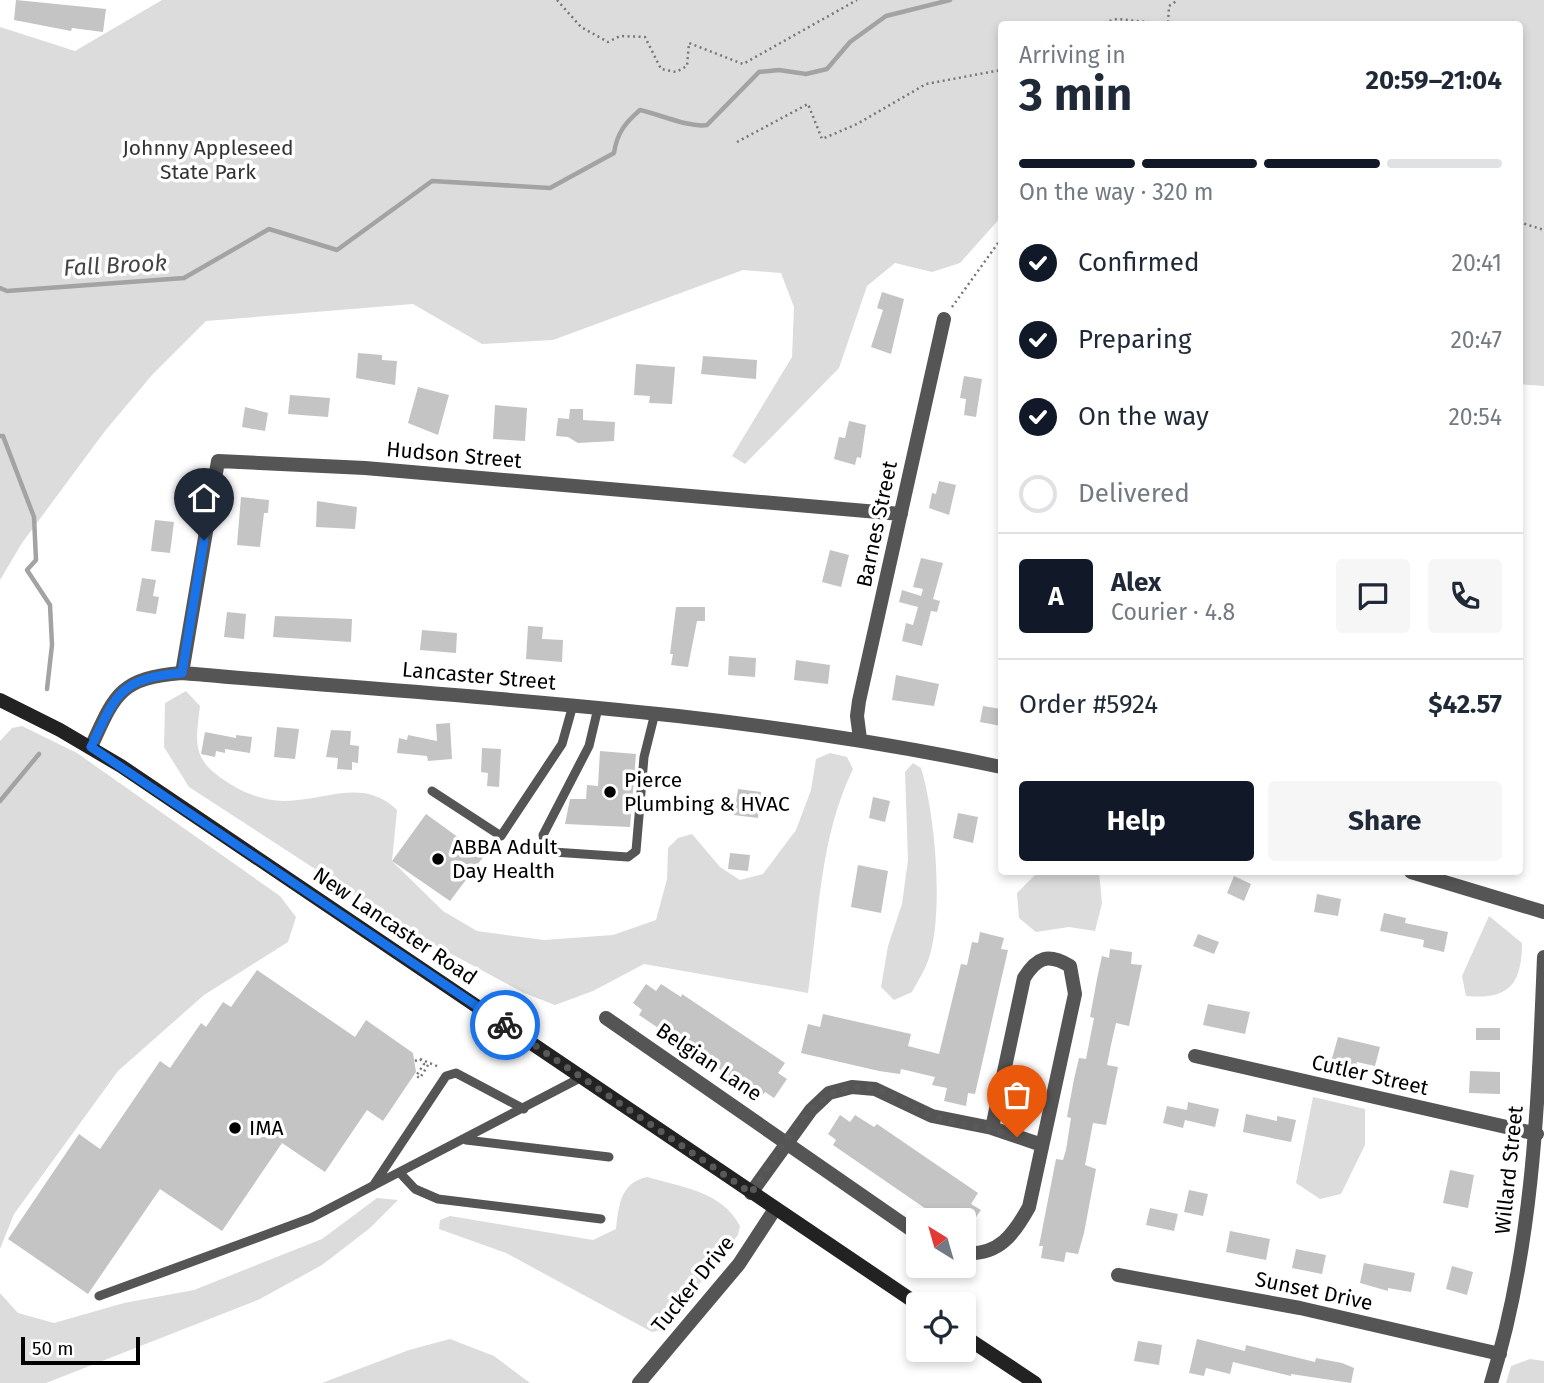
<!DOCTYPE html>
<meta charset="utf-8">
<style>
:root{--surface:#fff;--page:#f6f6f7;--text:#1f2937;--muted:#747a83;--line:#e0e1e3;--accent:#111827}
body{margin:0;font-family:"Fira Sans",sans-serif;background:var(--page);color:var(--text);height:100vh;display:flex;flex-direction:column;font-size:26px;white-space:nowrap}
*{box-sizing:border-box;margin:0}
p{font-size:23px;color:var(--muted)}
.icon{flex:none;width:38px;height:38px;fill:none;stroke:currentColor;stroke-width:2;stroke-linecap:round;stroke-linejoin:round}
.map{position:relative;flex:1;overflow:hidden}
.side{position:absolute;left:998px;top:21px;width:525px;height:854px;display:flex;flex-direction:column;background:var(--surface);border-radius:7px;box-shadow:0 4px 10px #0003}
.side>*{flex:none}
.needle{width:46px;rotate:323deg}
.fabs{position:absolute;left:906px;top:1208px;display:grid;gap:14px}
.fabs a{display:grid;place-items:center;width:70px;height:70px;border-radius:7px;background:var(--surface);box-shadow:0 4px 10px #0003;font-size:35px}
.scale{position:absolute;left:21px;bottom:18px;width:119px;box-sizing:border-box;padding-left:7px;border:4px solid #000;border-top:0;font-size:19px;line-height:24px;white-space:nowrap;color:#000;-webkit-text-stroke:5px #fff;paint-order:stroke}
.pin{position:absolute;display:grid;place-items:center;width:60px;height:60px;color:#fff;margin:-72px -30px;border-radius:50% 50% 50% 0;rotate:-45deg;box-shadow:0 0 7px #0007}
.pin .icon{rotate:45deg}
.courier{position:absolute;display:grid;place-items:center;width:70px;height:70px;margin:-35px;border:5px solid #1a73e8;border-radius:50%;background:#fff;color:#222;box-shadow:0 2px 9px #0007}
.headline em{font-style:normal;font-weight:700}
.headline div{display:flex;flex-direction:column-reverse}
.headline{display:flex;align-items:center;justify-content:space-between;height:119px;padding:0 21px}
h1{font-size:46px;font-weight:700;line-height:52px}
.bar{display:grid;grid-template-columns:repeat(4,1fr);gap:10px 7px;align-content:center;height:84px;padding:0 21px}
.bar i{height:9px;border-radius:5px;background:var(--line)}
.bar .on{background:var(--accent)}
.bar p{grid-column:span 4}
.line{display:flex;align-items:center;gap:18px;padding:0 21px;border-top:2px solid var(--line)}
.line div{flex:1}
.round{display:grid;place-items:center;flex:none;width:74px;height:74px;border-radius:7px;background:var(--page)}
ol{padding:0 21px;list-style:none}
li{display:flex;align-items:center;gap:21px;height:77px}
li p{margin-inline-start:auto}
li .icon{padding:7px;border-radius:50%;background:var(--accent);color:#fff;stroke-width:4}
li:last-child{color:var(--muted)}
li i{width:38px;height:38px;border:4px solid var(--line);border-radius:50%}
.cta{display:flex;gap:14px;margin-top:auto;padding:14px 21px}
.cta a{flex:1;height:80px;border-radius:7px;background:var(--accent);color:#fff;font-size:28px;font-weight:700;line-height:80px;text-align:center}
.cta a+a{background:var(--page);color:var(--text)}
.map>svg:first-child{display:block}
.green{fill:#dcdcdc}
.lines{fill:none;stroke-linecap:round;stroke-linejoin:round}
.stream{stroke:#a3a3a3;stroke-width:4.5}
.building{fill:#c4c4c4}
.path{stroke:#777;stroke-width:2.5;stroke-dasharray:2 3.5;stroke-linecap:butt}
.service{stroke:#555;stroke-width:9}
.minor{stroke:#555;stroke-width:14}
.secondary{stroke:#222;stroke-width:14}
.done{stroke:#595959;stroke-width:7;stroke-dasharray:0 12.6}
.route{stroke:#1a73e8;stroke-width:9}
.poi-dot{fill:#000;stroke:#fff;stroke-width:2.5}
.labels{text-anchor:middle;dominant-baseline:central;stroke-width:7;stroke-linejoin:round;paint-order:stroke}
.park-label{font-size:21px;fill:#333;stroke:#fff}
.street-label{font-size:21px;fill:#000;stroke:#fff}
.poi-label{font-size:21px;fill:#000;stroke:#fff;text-anchor:start}
.water-label{font-size:23px;font-style:italic;fill:#444;stroke:#fff}
</style>
<div class="map">
<svg width="1544" height="1383" viewBox="0 0 1544 1383">
<rect width="100%" height="100%" fill="#fff"/>
<path class="green" d="M162,0H1544V386L1519,384V24H1001V217L960,263L932,272L895,263L867,286L839,368L745,464L732,456L792,357L794,307L781,273L743,270L553,340L482,344L413,304L206,321L152,375L105,431L22,543L0,580V27L75,51Z
M186,691L200,706C196,742 191,758 224,780C241,792 263,801 284,801C326,801 363,777 397,810L392,861L443,911L477,931L544,940L613,935L656,920L667,879L668,848L678,838L692,834L720,867L740,880L763,874L796,830L811,790L816,759L830,753L847,757L853,769C819,839 819,918 808,993L644,964L593,991L555,1005L524,993L418,936L189,787L164,747L165,703Z
M22,726L77,753L280,896L296,917L288,942L204,995L118,1071L14,1214L0,1249V741L12,728Z
M913,763L921,768C935,813 944,913 929,958C925,970 918,981 912,992L894,1000L881,987L888,946L902,904L908,860L905,772Z
M1038,872H1099L1102,903L1095,931L1069,927L1036,932L1019,918L1017,893Z
M1489,916L1522,943C1522,985 1508,1000 1466,996L1462,976Z
M1313,1097L1365,1109V1145L1341,1194L1320,1199L1296,1183Z
M647,1177C681,1187 722,1191 740,1226L738,1235L664,1329L652,1332L506,1253L439,1229L440,1220L450,1216L593,1240L616,1229C619,1205 620,1183 647,1177Z
M377,1198L398,1200L370,1228L322,1265L258,1300L46,1383H0V1293L18,1313L54,1323L124,1303L194,1290L322,1239Z
M450,1339L494,1356L530,1383H322L409,1350Z
M1530,1359L1544,1361V1383H1506L1511,1366Z"/>
<g class="lines">
<path class="stream" d="M0,288L7,291L184,278L269,229L337,250L432,181L550,188L614,153C617,133 625,123 640,110C659,114 689,128 707,125L759,72L779,70L806,74L827,69L850,42L886,16L950,0
M0,436H3L34,517L36,560L27,570L50,605L52,645L47,689
M0,801L39,754"/>
</g>
<path class="building" d="M16,0L106,9L103,32L72,28L71,31L14,20Z
M882,292L904,299L891,354L871,347L883,310L877,308Z
M358,353L382,355V360L397,361L395,385L356,378Z
M703,356L757,360L756,379L701,374Z
M636,364L675,367L672,404L649,403L650,396L634,395Z
M964,376L982,379L976,417L964,415L966,399L960,398Z
M418,387L449,395L438,435L408,423Z
M290,395L330,398L328,417L288,414Z
M495,405L527,408L525,441L493,439Z
M245,407L268,413L265,431L242,427Z
M570,409H583V420L615,422L614,441L578,443L568,437L556,436L558,418L569,419Z
M849,421L866,425L861,458L857,457L855,465L834,459L839,437L845,438Z
M939,481L956,485L949,515L929,508L932,493L936,494Z
M241,497L269,500L268,513H264L260,547L237,545Z
M317,501L357,507L355,529L316,527Z
M155,520L174,522L170,553L151,551Z
M830,550L849,555L841,587L822,582Z
M921,558L943,563L933,599L940,601L937,612L931,611L922,646L902,641L906,623L913,625L918,607L899,602L902,590L921,596L923,589L913,587Z
M142,578L156,580L153,596L159,597L156,614L136,611Z
M676,607H705V621H697L688,667L671,665L673,654H670Z
M227,612L246,614L244,639L224,637Z
M275,616L352,619L351,642L273,637Z
M528,626L543,627L542,639L563,640L562,662L526,659Z
M422,630L457,633L456,653L420,650Z
M729,656L756,658L755,677L728,675Z
M796,660L830,665L828,684L794,680Z
M896,675L939,684L934,706L892,700Z
M983,706L1001,709V726L980,722Z
M450,723L452,759L428,761L427,756L397,753L399,738L407,740L408,735L437,741L436,724Z
M277,727L299,729L295,759L274,757Z
M331,730L351,731L350,745L359,746L358,763L352,762V770L337,769L338,758L326,757Z
M205,732L236,738V735L252,737L250,753L225,749V753L216,751L215,757L201,754Z
M482,748L501,749L499,787L487,786L488,773L481,772Z
M600,751L636,754L630,827L565,824L570,799H586L587,785L598,786Z
M738,789L761,792L758,818L734,815Z
M873,797L890,801L885,822L869,818Z
M958,813L978,817L973,843L953,838Z
M426,814L484,856L450,901L392,861Z
M730,853L750,855L748,871L728,869Z
M858,865L888,871L881,913L851,907Z
M1234,876L1251,884L1244,901L1227,893Z
M1317,894L1341,899L1338,916L1314,912Z
M1384,913L1406,918L1405,923L1448,932L1444,952L1423,947L1424,940L1380,931Z
M980,932L1004,938L1001,949L1008,950L975,1094L968,1093L966,1106L944,1101L947,1088L932,1085L935,1077L901,1069L900,1074L879,1071L801,1053L808,1024L820,1027L823,1014L911,1034L908,1046L939,1054L961,964L967,965L972,942L978,943Z
M1198,934L1219,942L1214,954L1193,946Z
M1110,949L1132,952L1131,964L1142,965L1129,1026L1116,1023L1111,1045L1107,1065L1118,1067L1106,1125L1093,1123L1085,1165L1096,1169L1084,1233L1078,1254L1066,1252L1064,1262L1041,1258L1043,1246H1039L1056,1159L1063,1160L1066,1150L1071,1118L1067,1117L1074,1079L1079,1058L1086,1059L1094,1018L1090,1017L1097,979L1102,956L1109,958Z
M257,970L355,1037L366,1020L413,1053L416,1072L383,1121L367,1110L325,1172L282,1143L222,1231L160,1189L88,1294L8,1239L79,1134L100,1149L160,1061L170,1068L201,1023L206,1027L223,1002L231,1007Z
M646,984L656,991L661,984L681,997L682,994L785,1063L778,1073L787,1079L774,1098L765,1092L761,1097L639,1015L642,1010L633,1003Z
M1208,1004L1250,1012L1245,1034L1203,1025Z
M1476,1028H1500V1040H1476Z
M1338,1037L1380,1047L1375,1066L1357,1062L1355,1068L1331,1062Z
M1470,1071L1500,1072V1094L1469,1093Z
M1188,1102L1219,1109L1215,1127L1185,1120L1183,1128L1163,1123L1167,1106L1187,1110Z
M1246,1114L1277,1121V1116L1296,1120L1291,1142L1243,1132Z
M840,1115L850,1122L855,1115L874,1127L877,1124L978,1193L971,1204L981,1210L964,1234V1220H942L833,1145L836,1140L828,1134Z
M1450,1170L1474,1175L1468,1208L1443,1203Z
M1189,1190L1208,1194L1203,1216L1184,1212Z
M1150,1208L1178,1214L1174,1231L1146,1225Z
M1230,1231L1270,1239L1266,1260L1226,1252Z
M1296,1249L1326,1255L1322,1274L1292,1268Z
M1364,1263L1415,1273L1411,1292L1388,1288V1291L1360,1283Z
M1452,1266L1473,1272L1467,1295L1446,1289Z
M1197,1339L1245,1351L1246,1345L1315,1362L1316,1358L1342,1363L1354,1368L1351,1383L1291,1374V1376L1233,1362L1230,1374L1206,1368L1204,1376L1189,1373Z
M1138,1341L1162,1345L1159,1365L1134,1361Z"/>
<g class="lines">
<path class="path" d="M557,0L581,27L608,42L620,36L645,37L661,69L676,72L687,66L689,43L743,64L857,0
M1099,24L1117,19L1168,24L1169,6L1178,0
M737,142L808,104L822,139L857,124L926,84L1001,70
M1519,222L1544,230
M952,307L1001,239
M420,1059L439,1067
M415,1061L420,1059L424,1064L416,1076L420,1078L430,1062"/>
<path class="service" d="M598,708L589,746L543,835L545,845L553,852L628,857L636,851L644,757L655,713
M432,791L501,836L562,744L573,705
M466,1140L609,1157
M400,1173L415,1189L438,1199L601,1219
M373,1186L446,1076L456,1073L524,1109
M99,1296L311,1218L582,1077"/>
<path class="minor" d="M182,673L218,461L365,468L901,514
M860,739L857,716L859,701L944,319
M91,747C115,694 120,678 182,673C456,697 731,709 1001,767
M1411,872L1544,912
M606,1018L919,1235
M1195,1056L1537,1134
M751,1193L811,1110L829,1093L852,1087L875,1089L932,1116L992,1128L1042,1145
M964,1253C999,1256 1014,1234 1029,1207L1075,994L1070,966C1048,953 1037,957 1024,978L992,1128
M1118,1275L1300,1308L1500,1354
M639,1383L739,1264L775,1209
M1491,1383C1534,1244 1538,1101 1544,957"/>
<path class="secondary" d="M0,700L60,730L121,766L919,1305
M964,1336L1035,1383"/>
</g>
<g class="lines">
<path class="done" d="M505,1025L751,1193C780,1152 813,1075 874,1089C895,1094 913,1110 933,1116C961,1125 989,1128 1017,1137"/>
<path class="route" d="M204,540L182,673C120,678 116,694 91,747L505,1025"/>
</g>
<g class="poi-dot">
<circle cx="610" cy="792" r="7"/>
<circle cx="438" cy="859" r="7"/>
<circle cx="235" cy="1128" r="7"/>
</g>
<g class="labels">
<g class="park-label">
<text x="208" y="148">Johnny Appleseed<tspan x="208" dy="24">State Park</tspan></text>
</g>
<g class="street-label">
<text transform="translate(454 455) rotate(5)">Hudson Street</text>
<text transform="translate(877 524) rotate(-78)">Barnes Street</text>
<text transform="translate(479 676) rotate(5)">Lancaster Street</text>
<text transform="translate(395 926) rotate(34)">New Lancaster Road</text>
<text transform="translate(709 1062) rotate(34)">Belgian Lane</text>
<text transform="translate(1370 1075) rotate(13)">Cutler Street</text>
<text transform="translate(1509 1170) rotate(-84)">Willard Street</text>
<text transform="translate(693 1284) rotate(-51)">Tucker Drive</text>
<text transform="translate(1314 1291) rotate(12)">Sunset Drive</text>
</g>
<g class="poi-label">
<text x="624" y="780">Pierce<tspan x="624" dy="24">Plumbing &amp; HVAC</tspan></text>
<text x="452" y="847">ABBA Adult<tspan x="452" dy="24">Day Health</tspan></text>
<text x="249" y="1128">IMA</text>
</g>
<g class="water-label">
<text transform="translate(115 265) rotate(-3)">Fall Brook</text>
</g>
</g>
</svg>
<div class="fabs">
<a><svg class="needle" viewBox="-14 -14 28 28"><path d="M0-13l5 13h-10z" fill="#e53935"/><path d="M0 13l5-13h-10z" fill="#747a83"/></svg></a>
<a><svg class="icon" aria-label="locate" viewBox="0 0 24 24"><circle cx="12" cy="12" r="6"/><path d="M12 2v4M12 18v4M2 12h4M18 12h4"/></svg></a>
</div>
<div class="scale">50 m</div>
<div class="pin" style="left:1017px;top:1137px;background:#ea580c"><svg class="icon" aria-label="bag" viewBox="0 0 24 24"><path d="M5 8h14l-1 12H6zM9 8a3 3 0 0 1 6 0"/></svg></div>
<div class="pin" style="left:204px;top:540px;background:#1f2937"><svg class="icon" aria-label="home" viewBox="0 0 24 24"><path d="M3 11l9-7 9 7M6 9v11h12V9"/></svg></div>
<div class="courier" style="left:505px;top:1025px"><svg class="icon" aria-label="bike" viewBox="0 0 24 24"><circle cx="6" cy="16" r="4"/><circle cx="18" cy="16" r="4"/><path d="M6 16l4-8h5l3 8M10 8l3 8H6M13 5h3"/></svg></div>
<section class="side">
<div class="headline"><div><h1>3 min</h1><p>Arriving in</p></div><em>20:59–21:04</em></div>
<div class="bar"><i class="on"></i><i class="on"></i><i class="on"></i><i></i><p>On the way · 320 m</p></div>
<ol>
<li><svg class="icon" aria-label="check" viewBox="0 0 24 24"><path d="M5 12l5 5 9-10"/></svg>Confirmed<p>20:41</p></li>
<li><svg class="icon" aria-label="check" viewBox="0 0 24 24"><path d="M5 12l5 5 9-10"/></svg>Preparing<p>20:47</p></li>
<li><svg class="icon" aria-label="check" viewBox="0 0 24 24"><path d="M5 12l5 5 9-10"/></svg>On the way<p>20:54</p></li>
<li><i></i>Delivered</li>
</ol>
<div class="line" style="height:126px"><b class="round" style="background:var(--accent);color:#fff">A</b><div><b>Alex</b><p>Courier · 4.8</p></div><a class="round"><svg class="icon" aria-label="chat" viewBox="0 0 24 24"><path d="M4 5h16v11H9l-5 4z"/></svg></a><a class="round"><svg class="icon" aria-label="phone" viewBox="0 0 24 24"><path d="M5 4h4l2 5-3 2q2 4 5 5l2-3 5 2v4C11 20 4 13 5 4z"/></svg></a></div>
<div class="line" style="height:91px"><div>Order #5924</div><b>$42.57</b></div>
<div class="cta"><a>Help</a><a>Share</a></div>
</section>
</div>
